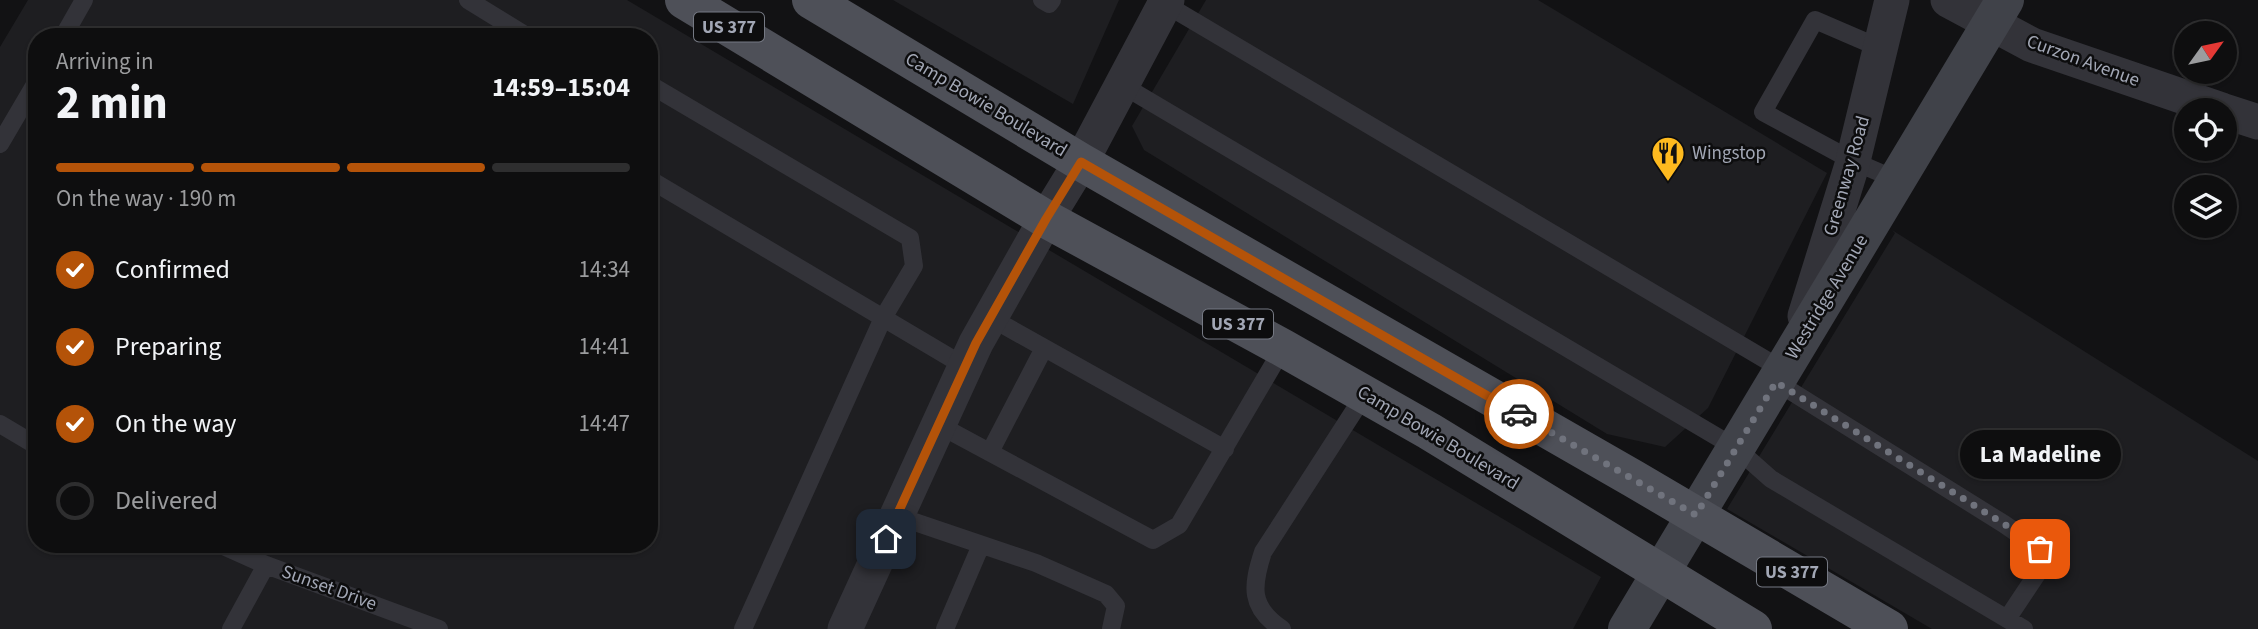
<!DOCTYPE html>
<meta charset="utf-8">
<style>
:root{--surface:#0e0e0f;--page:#171718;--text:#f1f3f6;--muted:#9b9c9e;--line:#2e2e2f;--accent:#b45309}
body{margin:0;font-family:"Source Sans 3",sans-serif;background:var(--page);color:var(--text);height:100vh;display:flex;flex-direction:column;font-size:26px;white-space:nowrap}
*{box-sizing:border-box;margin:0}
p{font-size:23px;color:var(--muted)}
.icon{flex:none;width:38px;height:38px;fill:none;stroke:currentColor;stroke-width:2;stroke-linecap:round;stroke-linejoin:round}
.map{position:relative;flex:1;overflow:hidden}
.drawer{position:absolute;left:28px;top:28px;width:630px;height:525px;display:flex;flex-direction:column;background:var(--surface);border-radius:28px;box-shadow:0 2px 5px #0004,0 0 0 2px var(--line)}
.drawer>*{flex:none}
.needle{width:46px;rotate:57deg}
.buttons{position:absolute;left:2174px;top:21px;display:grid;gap:14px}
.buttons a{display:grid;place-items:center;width:63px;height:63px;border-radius:50%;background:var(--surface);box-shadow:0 2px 5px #0004,0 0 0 2px var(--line);font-size:35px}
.pin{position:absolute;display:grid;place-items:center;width:60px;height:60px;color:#fff;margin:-30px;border-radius:14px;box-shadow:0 4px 10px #0006}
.courier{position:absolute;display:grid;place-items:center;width:70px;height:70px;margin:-35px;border:5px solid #b45309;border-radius:50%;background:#fff;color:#222;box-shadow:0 2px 9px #0007}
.bubble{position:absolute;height:49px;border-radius:24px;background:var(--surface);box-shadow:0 2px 5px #0004,0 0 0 2px var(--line);font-size:23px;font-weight:700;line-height:49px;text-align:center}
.head em{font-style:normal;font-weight:700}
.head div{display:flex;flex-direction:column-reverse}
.head{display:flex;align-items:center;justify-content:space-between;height:119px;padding:0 28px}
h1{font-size:46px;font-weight:700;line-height:52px}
.bar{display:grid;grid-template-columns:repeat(4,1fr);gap:10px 7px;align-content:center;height:84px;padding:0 28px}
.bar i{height:9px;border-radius:5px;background:var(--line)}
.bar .current{background:var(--accent)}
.bar p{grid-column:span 4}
ol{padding:0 28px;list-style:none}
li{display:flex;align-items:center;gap:21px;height:77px}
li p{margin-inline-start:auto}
li .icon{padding:7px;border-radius:50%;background:var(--accent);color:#fff;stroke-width:4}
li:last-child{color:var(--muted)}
li i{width:38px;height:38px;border:4px solid var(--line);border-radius:50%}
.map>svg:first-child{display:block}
.built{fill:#1e1e21;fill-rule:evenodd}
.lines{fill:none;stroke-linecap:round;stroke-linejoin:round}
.lane{stroke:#333339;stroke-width:18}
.street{stroke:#333339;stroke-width:35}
.secondary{stroke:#404249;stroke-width:38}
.primary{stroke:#4e5058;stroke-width:38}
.done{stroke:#70737d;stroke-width:7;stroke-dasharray:0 12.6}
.route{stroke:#b45309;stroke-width:9}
.labels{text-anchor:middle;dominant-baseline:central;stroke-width:5;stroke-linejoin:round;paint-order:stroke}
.shield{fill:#0d0d0e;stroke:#757983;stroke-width:2}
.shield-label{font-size:18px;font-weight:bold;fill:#a2a7b5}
.street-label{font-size:19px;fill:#a2a7b5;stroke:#0d0d0e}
.poi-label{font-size:19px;fill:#a2a7b5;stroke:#0d0d0e;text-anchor:start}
</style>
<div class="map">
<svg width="2258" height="629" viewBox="0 0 2258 629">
<rect width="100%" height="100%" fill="#121214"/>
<path class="built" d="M28,0H627L1601,577L1573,629H0V47ZM37,37H649V544H37Z
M893,0H1119L1073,104Z
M1206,0H1538L1827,173L1708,408L1665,447L1607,434L1144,150L1132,126Z
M1892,230L2258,461V629H1932L1727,509L1895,233Z"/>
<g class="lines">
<path class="lane" d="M468,0L528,37
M1042,0L1049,4L1052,0
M1165,4L1783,370
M63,37L84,0
M1880,48L1815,20L1763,112L1853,161L1897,180
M1122,85L1736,448L1771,479L2024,629
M649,89L654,87L910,238L914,266L883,318L743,629
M0,144L37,81
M649,179L966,367
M991,318L1225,449
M1776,382L2004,524L2040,549L2043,565L2007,619
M0,424L37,446
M939,425L1153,540L1179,525L1283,348
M990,452L1044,348
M897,516L1036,563L1106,594L1116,606L1111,629
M219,544L266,565L439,629
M231,629L266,565
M945,629L981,545
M1282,629C1249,607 1252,586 1263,552L1365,394"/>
<path class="street" d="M1948,0L2032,45L2222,110
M2224,111L2258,122
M1805,316L1852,165L1892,0
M845,629L976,343L1046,219L1081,162L1167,0"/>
<path class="secondary" d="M1627,629L2005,0"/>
<path class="primary" d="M684,0L1046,219L1283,348L1429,431L1753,629
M811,0L1081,162L1634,479L1889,629"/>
</g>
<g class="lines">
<path class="done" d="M1519,414L1696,515L1776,382L2004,524L2040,549"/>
<path class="route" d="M886,539L976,343L1046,219L1081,162L1519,414"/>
</g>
<defs>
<symbol id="restaurant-pin" viewBox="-11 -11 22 30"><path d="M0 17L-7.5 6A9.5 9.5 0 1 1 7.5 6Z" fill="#feba1f" stroke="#0d0d0e"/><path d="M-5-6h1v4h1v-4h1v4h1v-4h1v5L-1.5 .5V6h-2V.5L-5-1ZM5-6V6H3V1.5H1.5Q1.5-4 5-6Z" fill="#111"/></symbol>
</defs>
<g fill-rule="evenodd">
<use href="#restaurant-pin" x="1649" y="134" width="38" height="52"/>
</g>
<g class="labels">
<g class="shield">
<rect x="694" y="12.5" width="70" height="29" rx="5"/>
<rect x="1203" y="309.5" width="70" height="29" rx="5"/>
<rect x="1757" y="557.5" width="70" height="29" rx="5"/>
</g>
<g class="shield-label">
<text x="729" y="27">US 377</text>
<text x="1238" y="324">US 377</text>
<text x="1792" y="572">US 377</text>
</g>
<g class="street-label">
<text transform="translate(2083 61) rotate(20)">Curzon Avenue</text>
<text transform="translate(986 105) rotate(31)">Camp Bowie Boulevard</text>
<text transform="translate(1847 176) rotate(-74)">Greenway Road</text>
<text transform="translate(1827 297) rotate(-59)">Westridge Avenue</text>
<text transform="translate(1438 438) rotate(31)">Camp Bowie Boulevard</text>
<text transform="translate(329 588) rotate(20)">Sunset Drive</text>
</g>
<g class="poi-label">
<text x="1692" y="153">Wingstop</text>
</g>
</g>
</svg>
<div class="buttons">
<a><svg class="needle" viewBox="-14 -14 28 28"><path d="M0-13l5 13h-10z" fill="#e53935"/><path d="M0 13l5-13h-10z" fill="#9b9c9e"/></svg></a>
<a><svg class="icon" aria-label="locate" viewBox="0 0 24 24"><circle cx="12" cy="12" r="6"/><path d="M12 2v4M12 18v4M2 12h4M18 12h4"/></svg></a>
<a><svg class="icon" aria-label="layers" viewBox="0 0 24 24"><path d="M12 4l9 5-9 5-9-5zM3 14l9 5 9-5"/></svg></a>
</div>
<div class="pin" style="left:2040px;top:549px;background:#ea580c"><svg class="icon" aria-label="bag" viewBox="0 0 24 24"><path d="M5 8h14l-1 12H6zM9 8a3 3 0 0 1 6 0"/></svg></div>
<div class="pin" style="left:886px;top:539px;background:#1f2937"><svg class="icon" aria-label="home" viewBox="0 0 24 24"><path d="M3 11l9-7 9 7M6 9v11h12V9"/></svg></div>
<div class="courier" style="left:1519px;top:414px"><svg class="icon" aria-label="car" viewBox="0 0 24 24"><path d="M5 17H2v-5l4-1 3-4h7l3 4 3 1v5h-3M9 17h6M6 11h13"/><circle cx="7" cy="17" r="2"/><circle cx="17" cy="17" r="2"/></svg></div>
<div class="bubble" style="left:1960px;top:430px;width:161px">La Madeline</div>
<section class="drawer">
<div class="head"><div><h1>2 min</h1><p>Arriving in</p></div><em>14:59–15:04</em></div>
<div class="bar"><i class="current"></i><i class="current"></i><i class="current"></i><i></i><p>On the way · 190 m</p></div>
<ol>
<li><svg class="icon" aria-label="check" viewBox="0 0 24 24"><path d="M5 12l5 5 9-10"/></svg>Confirmed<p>14:34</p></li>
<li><svg class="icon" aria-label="check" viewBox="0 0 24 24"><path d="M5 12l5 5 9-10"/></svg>Preparing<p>14:41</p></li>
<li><svg class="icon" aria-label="check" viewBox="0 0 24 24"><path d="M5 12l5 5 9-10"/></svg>On the way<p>14:47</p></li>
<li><i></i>Delivered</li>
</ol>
</section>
</div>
